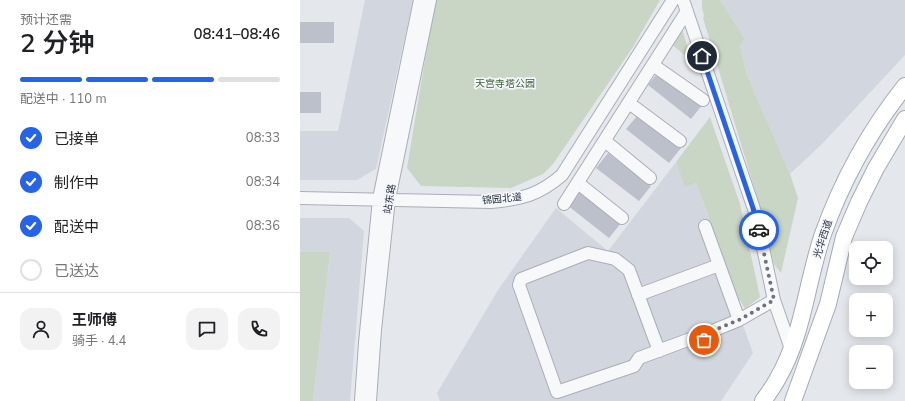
<!DOCTYPE html>
<html lang="zh">
<meta charset="utf-8">
<style>
:root{--surface:#fff;--page:#f2f2f2;--text:#202124;--muted:#757577;--line:#e0e0e0;--accent:#2563eb}
body{margin:0;font-family:"Nunito Sans","Noto Sans SC",sans-serif;background:var(--page);color:var(--text);height:100vh;display:flex;flex-direction:column;font-size:15px;white-space:nowrap}
*{box-sizing:border-box;margin:0}
p{font-size:13px;color:var(--muted)}
.icon{flex:none;width:22px;height:22px;fill:none;stroke:currentColor;stroke-width:2;stroke-linecap:round;stroke-linejoin:round}
.map{position:relative;flex:1;overflow:hidden}
.drawer{display:flex;flex-direction:column;background:var(--surface);width:300px}
.drawer>*{flex:none}
.buttons{position:absolute;left:549px;top:241px;display:grid;gap:8px}
.buttons a{display:grid;place-items:center;width:44px;height:44px;border-radius:8px;background:var(--surface);box-shadow:0 2px 10px #0003;font-size:20px}
.pin{position:absolute;display:grid;place-items:center;width:34px;height:34px;color:#fff;margin:-17px;border:2px solid #fff;border-radius:50%;box-shadow:0 1px 4px #0007}
.courier{position:absolute;display:grid;place-items:center;width:40px;height:40px;margin:-20px;border:3px solid #2563eb;border-radius:50%;background:#fff;color:#222;box-shadow:0 1px 5px #0007}
.overview em{font-style:normal;font-weight:600}
.overview div{display:flex;flex-direction:column-reverse}
.overview{display:flex;align-items:center;justify-content:space-between;height:68px;padding:0 20px}
h1{font-size:26px;font-weight:600;line-height:30px}
.bar{display:grid;grid-template-columns:repeat(4,1fr);gap:6px 4px;align-content:center;height:48px;padding:0 20px}
.bar i{height:5px;border-radius:3px;background:var(--line)}
.bar .current{background:var(--accent)}
.bar p{grid-column:span 4}
.line{display:flex;align-items:center;gap:10px;padding:0 20px;border-top:1px solid var(--line)}
.line div{flex:1}
.round{display:grid;place-items:center;flex:none;width:42px;height:42px;border-radius:12px;background:var(--page)}
ol{padding:0 20px;list-style:none}
li{display:flex;align-items:center;gap:12px;height:44px}
li p{margin-inline-start:auto}
li .icon{padding:4px;border-radius:50%;background:var(--accent);color:#fff;stroke-width:4}
li:last-child{color:var(--muted)}
li i{width:22px;height:22px;border:2px solid var(--line);border-radius:50%}
main{display:flex;flex:1;min-height:0}
.map>svg:first-child{display:block}
.built{fill:#d2d6de}
.green{fill:#c9d6c5}
.building{fill:#bbc0ca}
.lines{fill:none;stroke-linecap:round;stroke-linejoin:round}
.minor-casing{stroke:#a9aeb7;stroke-width:14}
.major-casing{stroke:#a3abb8;stroke-width:18}
.minor{stroke:#f7f8fa;stroke-width:12}
.major{stroke:#fff;stroke-width:16}
.done{stroke:#6c737f;stroke-width:4;stroke-dasharray:0 7.2}
.route{stroke:#2563eb;stroke-width:5}
.labels{text-anchor:middle;dominant-baseline:central;stroke-width:3.5;stroke-linejoin:round;paint-order:stroke}
.park-label{font-size:10px;fill:#3f6138;stroke:#f4f6f9}
.street-label{font-size:10px;fill:#2b3445;stroke:#f4f6f9}
</style>
<main>
<section class="drawer">
<div class="overview"><div><h1>2 分钟</h1><p>预计还需</p></div><em>08:41–08:46</em></div>
<div class="bar"><i class="current"></i><i class="current"></i><i class="current"></i><i></i><p>配送中 · 110 m</p></div>
<ol>
<li><svg class="icon" aria-label="check" viewBox="0 0 24 24"><path d="M5 12l5 5 9-10"/></svg>已接单<p>08:33</p></li>
<li><svg class="icon" aria-label="check" viewBox="0 0 24 24"><path d="M5 12l5 5 9-10"/></svg>制作中<p>08:34</p></li>
<li><svg class="icon" aria-label="check" viewBox="0 0 24 24"><path d="M5 12l5 5 9-10"/></svg>配送中<p>08:36</p></li>
<li><i></i>已送达</li>
</ol>
<div class="line" style="height:72px"><a class="round"><svg class="icon" aria-label="person" viewBox="0 0 24 24"><circle cx="12" cy="8" r="4"/><path d="M4 21q1-7 8-7t8 7"/></svg></a><div><b>王师傅</b><p>骑手 · 4.4</p></div><a class="round"><svg class="icon" aria-label="chat" viewBox="0 0 24 24"><path d="M4 5h16v11H9l-5 4z"/></svg></a><a class="round"><svg class="icon" aria-label="phone" viewBox="0 0 24 24"><path d="M5 4h4l2 5-3 2q2 4 5 5l2-3 5 2v4C11 20 4 13 5 4z"/></svg></a></div>
</section>
<div class="map">
<svg width="605" height="401" viewBox="0 0 605 401">
<rect width="100%" height="100%" fill="#e4e7ec"/>
<path class="built" d="M65,0H113L76,169L57,180H0V131H38Z
M420,0H605V55L523,143L490,174L447,75L440,46L445,39Z
M376,162L385,186L396,183L409,219L405,220L453,353L421,401H140L137,393L198,290L256,208L308,251Z
M0,218H49L64,231L50,401H13L30,253L0,252Z"/>
<path class="green" d="M135,0H360L333,47L253,164L243,174L211,188L121,186L107,168Z
M402,0H420L445,39L440,46L447,75L490,174L498,198L481,273L474,264L457,197L403,18L404,16L402,8Z
M381,26L392,61L371,44Z
M410,117L440,204L460,297L445,309L440,300L434,302L405,219L409,218L396,183L385,187L376,162Z
M0,252H30L13,401H0Z"/>
<path class="building" d="M0,22H34V43H0Z
M360,70L403,104L391,119L348,85Z
M0,92H21V113H0Z
M338,115L381,148L369,163L326,129Z
M308,153L351,186L339,201L296,168Z
M278,190L321,223L309,238L267,205Z"/>
<g class="lines">
<defs>
<path id="minor" d="M383,0L456,215L474,300L491,349
M353,65L403,100
M329,103L380,141
M305,141L350,178
M278,183L322,218
M0,198L191,202C222,199 239,195 262,175L373,0
M264,204L387,11
M405,226L439,320
M338,295L419,265
M405,334L439,320L474,300
M359,351L329,270L315,259L288,253L221,279L219,285L257,392L334,366L339,358L393,338
M61,401L65,343L79,199L120,0
M70,401L75,330L89,199L130,0"/>
<path id="major" d="M463,401C468,394 474,386 478,378C503,336 507,280 523,234C542,181 570,130 605,86
M493,401L528,304L544,237L559,202L576,168L605,119"/>
</defs>
<use href="#minor" class="minor-casing"/>
<use href="#major" class="major-casing"/>
<use href="#minor" class="minor"/>
<use href="#major" class="major"/>
</g>
<g class="lines">
<path class="done" d="M404,340L405,334L439,320L474,300L459,230"/>
<path class="route" d="M402,56L453,208L459,230"/>
</g>
<g class="labels">
<g class="park-label">
<text x="205" y="84">天宫寺塔公园</text>
</g>
<g class="street-label">
<text transform="translate(90 199) rotate(-81)">站东路</text>
<text transform="translate(202 199) rotate(-6)">锦园北道</text>
<text transform="translate(523 239) rotate(-72)">光华西道</text>
</g>
</g>
</svg>
<div class="buttons">
<a><svg class="icon" aria-label="locate" viewBox="0 0 24 24"><circle cx="12" cy="12" r="6"/><path d="M12 2v4M12 18v4M2 12h4M18 12h4"/></svg></a>
<a>+</a>
<a>−</a>
</div>
<div class="pin" style="left:404px;top:340px;background:#ea580c"><svg class="icon" aria-label="bag" viewBox="0 0 24 24"><path d="M5 8h14l-1 12H6zM9 8a3 3 0 0 1 6 0"/></svg></div>
<div class="pin" style="left:402px;top:56px;background:#1f2937"><svg class="icon" aria-label="home" viewBox="0 0 24 24"><path d="M3 11l9-7 9 7M6 9v11h12V9"/></svg></div>
<div class="courier" style="left:459px;top:230px"><svg class="icon" aria-label="car" viewBox="0 0 24 24"><path d="M5 17H2v-5l4-1 3-4h7l3 4 3 1v5h-3M9 17h6M6 11h13"/><circle cx="7" cy="17" r="2"/><circle cx="17" cy="17" r="2"/></svg></div>
</div>
</main>
